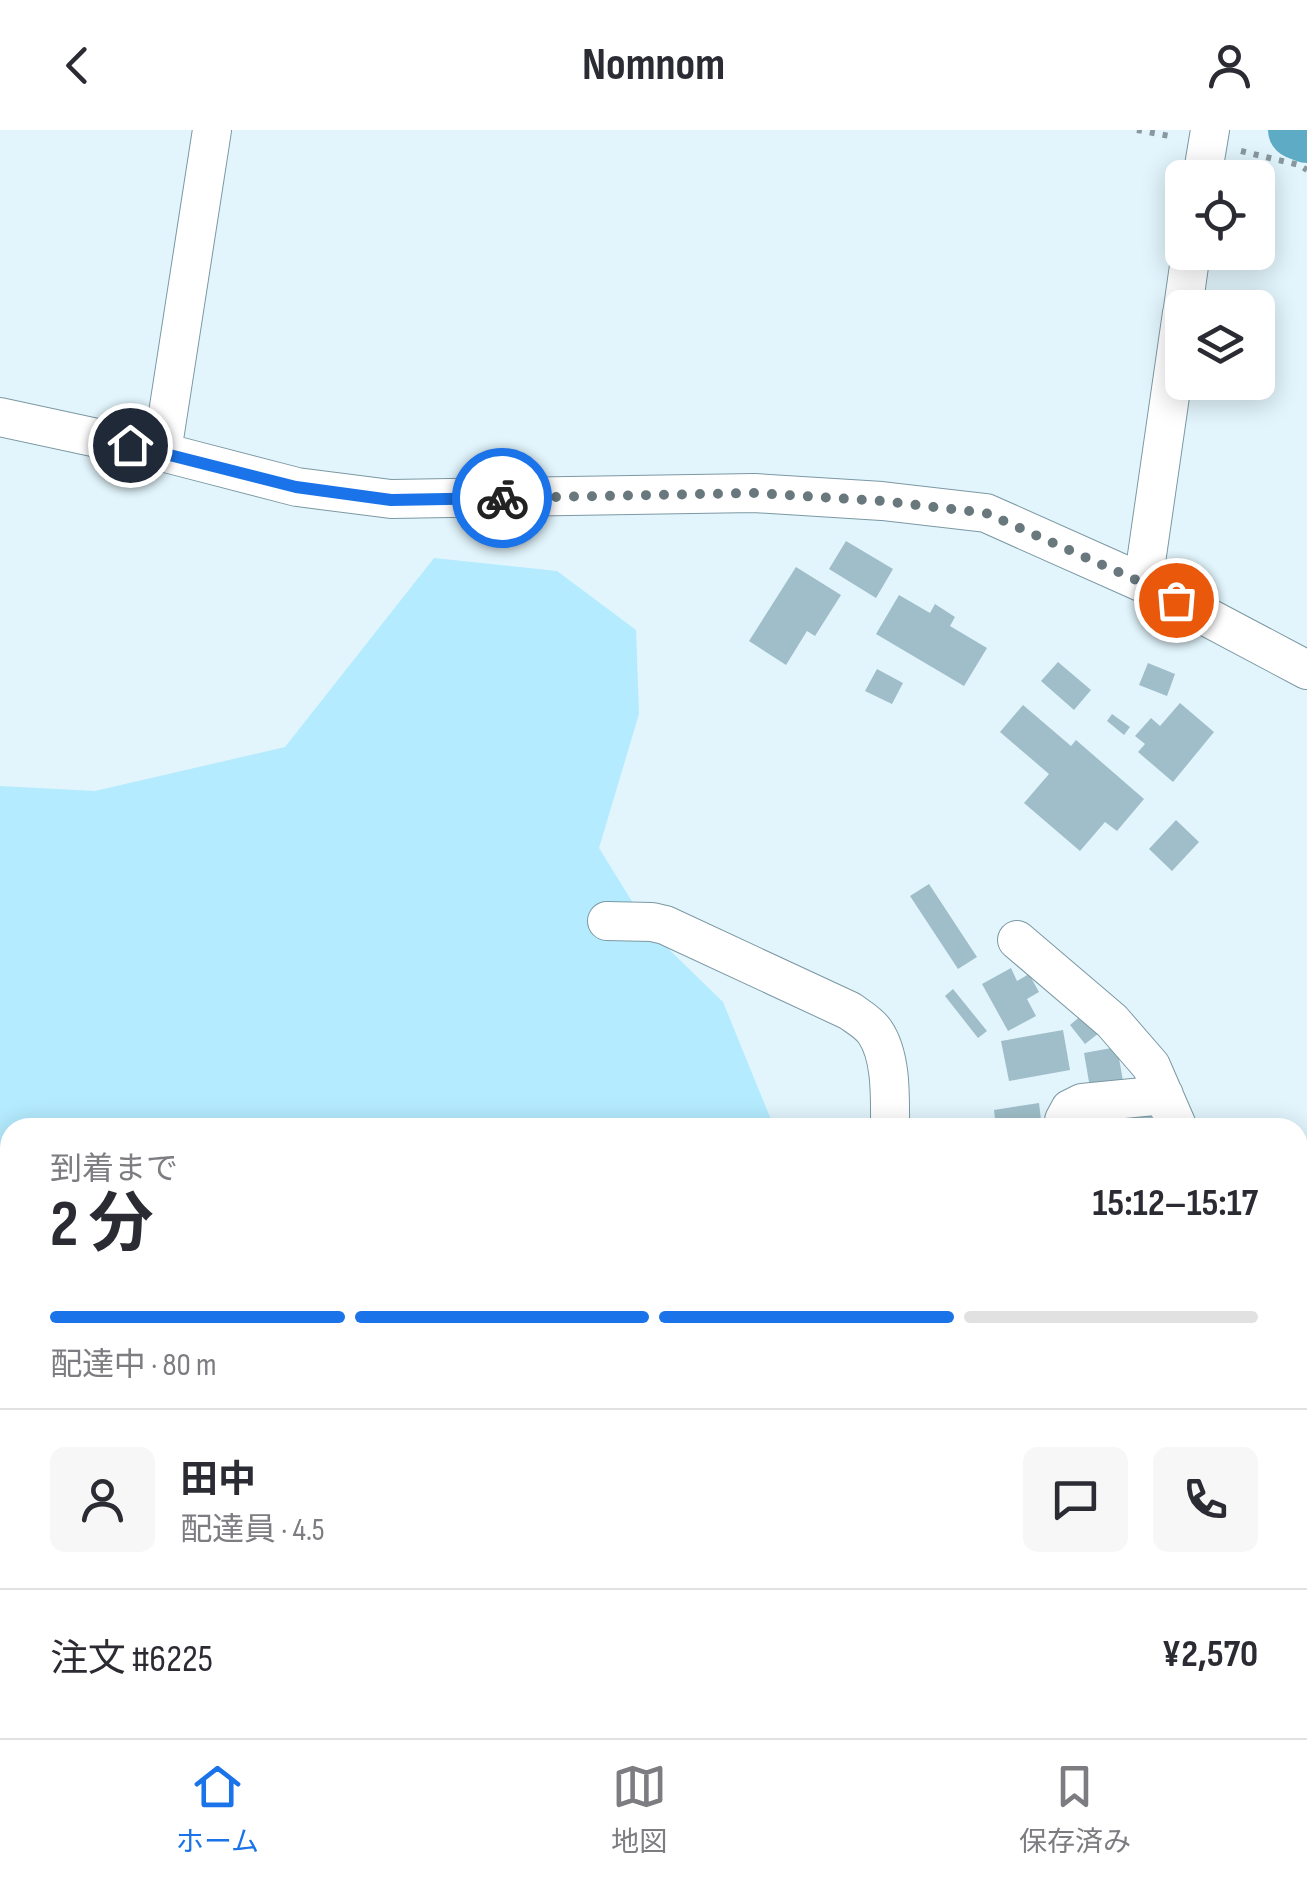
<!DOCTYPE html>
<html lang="ja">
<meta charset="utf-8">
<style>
:root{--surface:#fff;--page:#f7f7f7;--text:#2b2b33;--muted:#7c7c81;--line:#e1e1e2;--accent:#1a73e8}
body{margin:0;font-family:"Sofia Sans Condensed","Noto Sans JP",sans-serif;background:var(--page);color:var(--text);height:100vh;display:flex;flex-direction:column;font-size:38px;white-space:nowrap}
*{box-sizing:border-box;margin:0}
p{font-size:32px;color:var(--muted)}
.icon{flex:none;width:55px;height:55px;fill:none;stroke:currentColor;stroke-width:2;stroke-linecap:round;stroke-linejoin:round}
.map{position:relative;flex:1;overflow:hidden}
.panel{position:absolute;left:0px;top:988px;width:1308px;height:622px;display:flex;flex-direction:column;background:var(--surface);border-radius:30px 30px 0 0;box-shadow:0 5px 25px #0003}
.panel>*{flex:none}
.fabs{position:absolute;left:1165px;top:30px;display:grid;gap:20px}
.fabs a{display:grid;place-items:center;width:110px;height:110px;border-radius:15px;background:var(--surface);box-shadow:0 5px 25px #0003;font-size:50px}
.pin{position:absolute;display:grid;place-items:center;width:85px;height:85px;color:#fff;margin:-42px;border:5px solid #fff;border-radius:50%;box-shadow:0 2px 10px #0007}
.courier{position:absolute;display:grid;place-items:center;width:100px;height:100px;margin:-50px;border:8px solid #1a73e8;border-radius:50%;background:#fff;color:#222;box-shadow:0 2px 12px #0007}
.head em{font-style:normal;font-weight:700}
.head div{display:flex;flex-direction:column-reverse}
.head{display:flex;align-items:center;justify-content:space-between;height:170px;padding:0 50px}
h1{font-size:65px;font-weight:700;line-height:75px}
.bar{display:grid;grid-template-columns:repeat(4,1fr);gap:15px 10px;align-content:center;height:120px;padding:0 50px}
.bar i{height:12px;border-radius:8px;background:var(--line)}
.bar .active{background:var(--accent)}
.bar p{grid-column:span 4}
.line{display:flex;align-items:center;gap:25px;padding:0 50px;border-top:2px solid var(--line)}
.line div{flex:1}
.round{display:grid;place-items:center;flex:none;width:105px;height:105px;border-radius:15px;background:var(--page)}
header{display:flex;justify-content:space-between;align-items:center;height:130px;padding:0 50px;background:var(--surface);font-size:45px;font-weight:700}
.tabs{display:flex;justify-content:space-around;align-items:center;height:140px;border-top:2px solid var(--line);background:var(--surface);font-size:28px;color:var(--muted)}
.tabs a{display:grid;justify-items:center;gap:5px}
.tabs .active{color:var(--accent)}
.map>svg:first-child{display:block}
.green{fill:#b4ebfe}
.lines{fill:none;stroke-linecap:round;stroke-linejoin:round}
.river{stroke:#5dabc4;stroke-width:58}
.building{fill:#9fbec9}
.minor-casing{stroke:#7b98a3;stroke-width:40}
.path{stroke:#88989e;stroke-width:6;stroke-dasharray:5 8;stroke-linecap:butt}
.minor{stroke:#fff;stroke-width:38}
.done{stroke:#68787d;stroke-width:10;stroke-dasharray:0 18}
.route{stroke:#1a73e8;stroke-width:12}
</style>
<header><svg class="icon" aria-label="back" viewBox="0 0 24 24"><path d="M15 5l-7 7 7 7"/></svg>Nomnom<svg class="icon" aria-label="person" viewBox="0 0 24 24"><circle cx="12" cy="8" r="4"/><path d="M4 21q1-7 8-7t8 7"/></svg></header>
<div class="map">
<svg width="1307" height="1608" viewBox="0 0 1307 1608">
<rect width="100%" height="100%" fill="#e2f5fc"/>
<path class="green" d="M434,428L557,441L636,500L639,584L599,718L651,802L723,872L774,997L10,998V1600H1068L1081,1608H0V656L95,661L285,617Z"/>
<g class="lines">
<path class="river" d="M1297,0L1307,4"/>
</g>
<path class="building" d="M846,411L893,439L876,468L829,439Z
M796,437L841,465L815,506L807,501L786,535L749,511Z
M899,465L930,483L935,474L955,487L950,496L987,518L964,556L876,504Z
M1058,532L1091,560L1074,580L1041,551Z
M1148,533L1175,544L1167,566L1139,555Z
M877,539L903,553L892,574L865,561Z
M1180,573L1214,602L1173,652L1138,622L1145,614L1135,606L1151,588L1160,596Z
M1023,575L1071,616L1076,610L1144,669L1117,701L1105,692L1080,721L1024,673L1049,644L1000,602Z
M1112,584L1130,597L1124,605L1107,591Z
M1176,690L1199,712L1172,741L1149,719Z
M929,754L977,827L958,839L910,766Z
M1011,838L1017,851L1029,844L1039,862L1027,869L1036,886L1008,901L982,854Z
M953,859L987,901L978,908L945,866Z
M1083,884L1099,903L1085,914L1070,895Z
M1063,900L1070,940L1009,951L1001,911Z
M1117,917L1123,951L1090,958L1084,923Z
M1039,973L1042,998H996L994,980Z
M1149,981L1156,998H1111Z
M1307,1279V1301L1298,1302V1280Z"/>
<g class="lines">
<defs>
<path id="minor" d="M1202,48L1210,0
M1183,178L1191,122
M0,287L162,322L297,357L391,369L754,363L882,371L986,383L1143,453L1307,540
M162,322L212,0
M1143,453L1182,183
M607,791L652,792L665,795L850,881C858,887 869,893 875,902C892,927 890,968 890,998
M1017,810L1112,891L1151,936L1178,998
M1064,998V990L1070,979L1082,973L1164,965
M1298,1167L1307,1174
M1298,1318L1307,1316"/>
</defs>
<use href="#minor" class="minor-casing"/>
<path class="path" d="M1137,0L1175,7
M1241,21L1299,35L1307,40"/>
<use href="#minor" class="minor"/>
</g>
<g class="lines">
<path class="done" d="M502,368L754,363L882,371L986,383L1143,453L1176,470"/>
<path class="route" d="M130,315L296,357L391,370L502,368"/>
</g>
</svg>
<div class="fabs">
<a><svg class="icon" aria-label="locate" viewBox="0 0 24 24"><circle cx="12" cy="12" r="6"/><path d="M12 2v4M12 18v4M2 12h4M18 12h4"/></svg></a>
<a><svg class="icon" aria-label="layers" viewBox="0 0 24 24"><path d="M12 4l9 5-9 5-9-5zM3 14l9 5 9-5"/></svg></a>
</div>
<div class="pin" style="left:1176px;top:470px;background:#ea580c"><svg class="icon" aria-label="bag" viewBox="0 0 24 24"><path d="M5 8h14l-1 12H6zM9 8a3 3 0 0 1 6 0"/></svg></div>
<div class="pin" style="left:130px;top:315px;background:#1f2937"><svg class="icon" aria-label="home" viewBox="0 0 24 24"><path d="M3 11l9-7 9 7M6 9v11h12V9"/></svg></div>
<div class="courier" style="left:502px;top:368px"><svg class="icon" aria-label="bike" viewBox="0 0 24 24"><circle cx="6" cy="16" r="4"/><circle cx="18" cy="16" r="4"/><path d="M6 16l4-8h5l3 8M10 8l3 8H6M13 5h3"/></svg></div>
<section class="panel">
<div class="head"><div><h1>2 分</h1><p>到着まで</p></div><em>15:12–15:17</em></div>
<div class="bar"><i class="active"></i><i class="active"></i><i class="active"></i><i></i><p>配達中 · 80 m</p></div>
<div class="line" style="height:180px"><a class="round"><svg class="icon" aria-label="person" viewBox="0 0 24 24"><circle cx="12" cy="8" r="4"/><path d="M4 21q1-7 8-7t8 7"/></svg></a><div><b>田中</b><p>配達員 · 4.5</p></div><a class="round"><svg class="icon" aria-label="chat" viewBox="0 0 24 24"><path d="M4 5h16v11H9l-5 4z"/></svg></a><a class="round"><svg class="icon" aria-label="phone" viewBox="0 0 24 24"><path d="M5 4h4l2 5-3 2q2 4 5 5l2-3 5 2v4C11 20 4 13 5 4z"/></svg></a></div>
<div class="line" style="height:130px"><div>注文 #6225</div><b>¥2,570</b></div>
</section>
</div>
<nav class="tabs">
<a class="active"><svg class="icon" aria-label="home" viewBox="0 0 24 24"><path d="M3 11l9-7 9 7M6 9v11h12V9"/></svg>ホーム</a>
<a><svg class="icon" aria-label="map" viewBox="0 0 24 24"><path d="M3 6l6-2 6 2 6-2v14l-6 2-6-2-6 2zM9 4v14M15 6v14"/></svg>地図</a>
<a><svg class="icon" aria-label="saved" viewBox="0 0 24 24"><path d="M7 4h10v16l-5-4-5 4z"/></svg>保存済み</a>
</nav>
